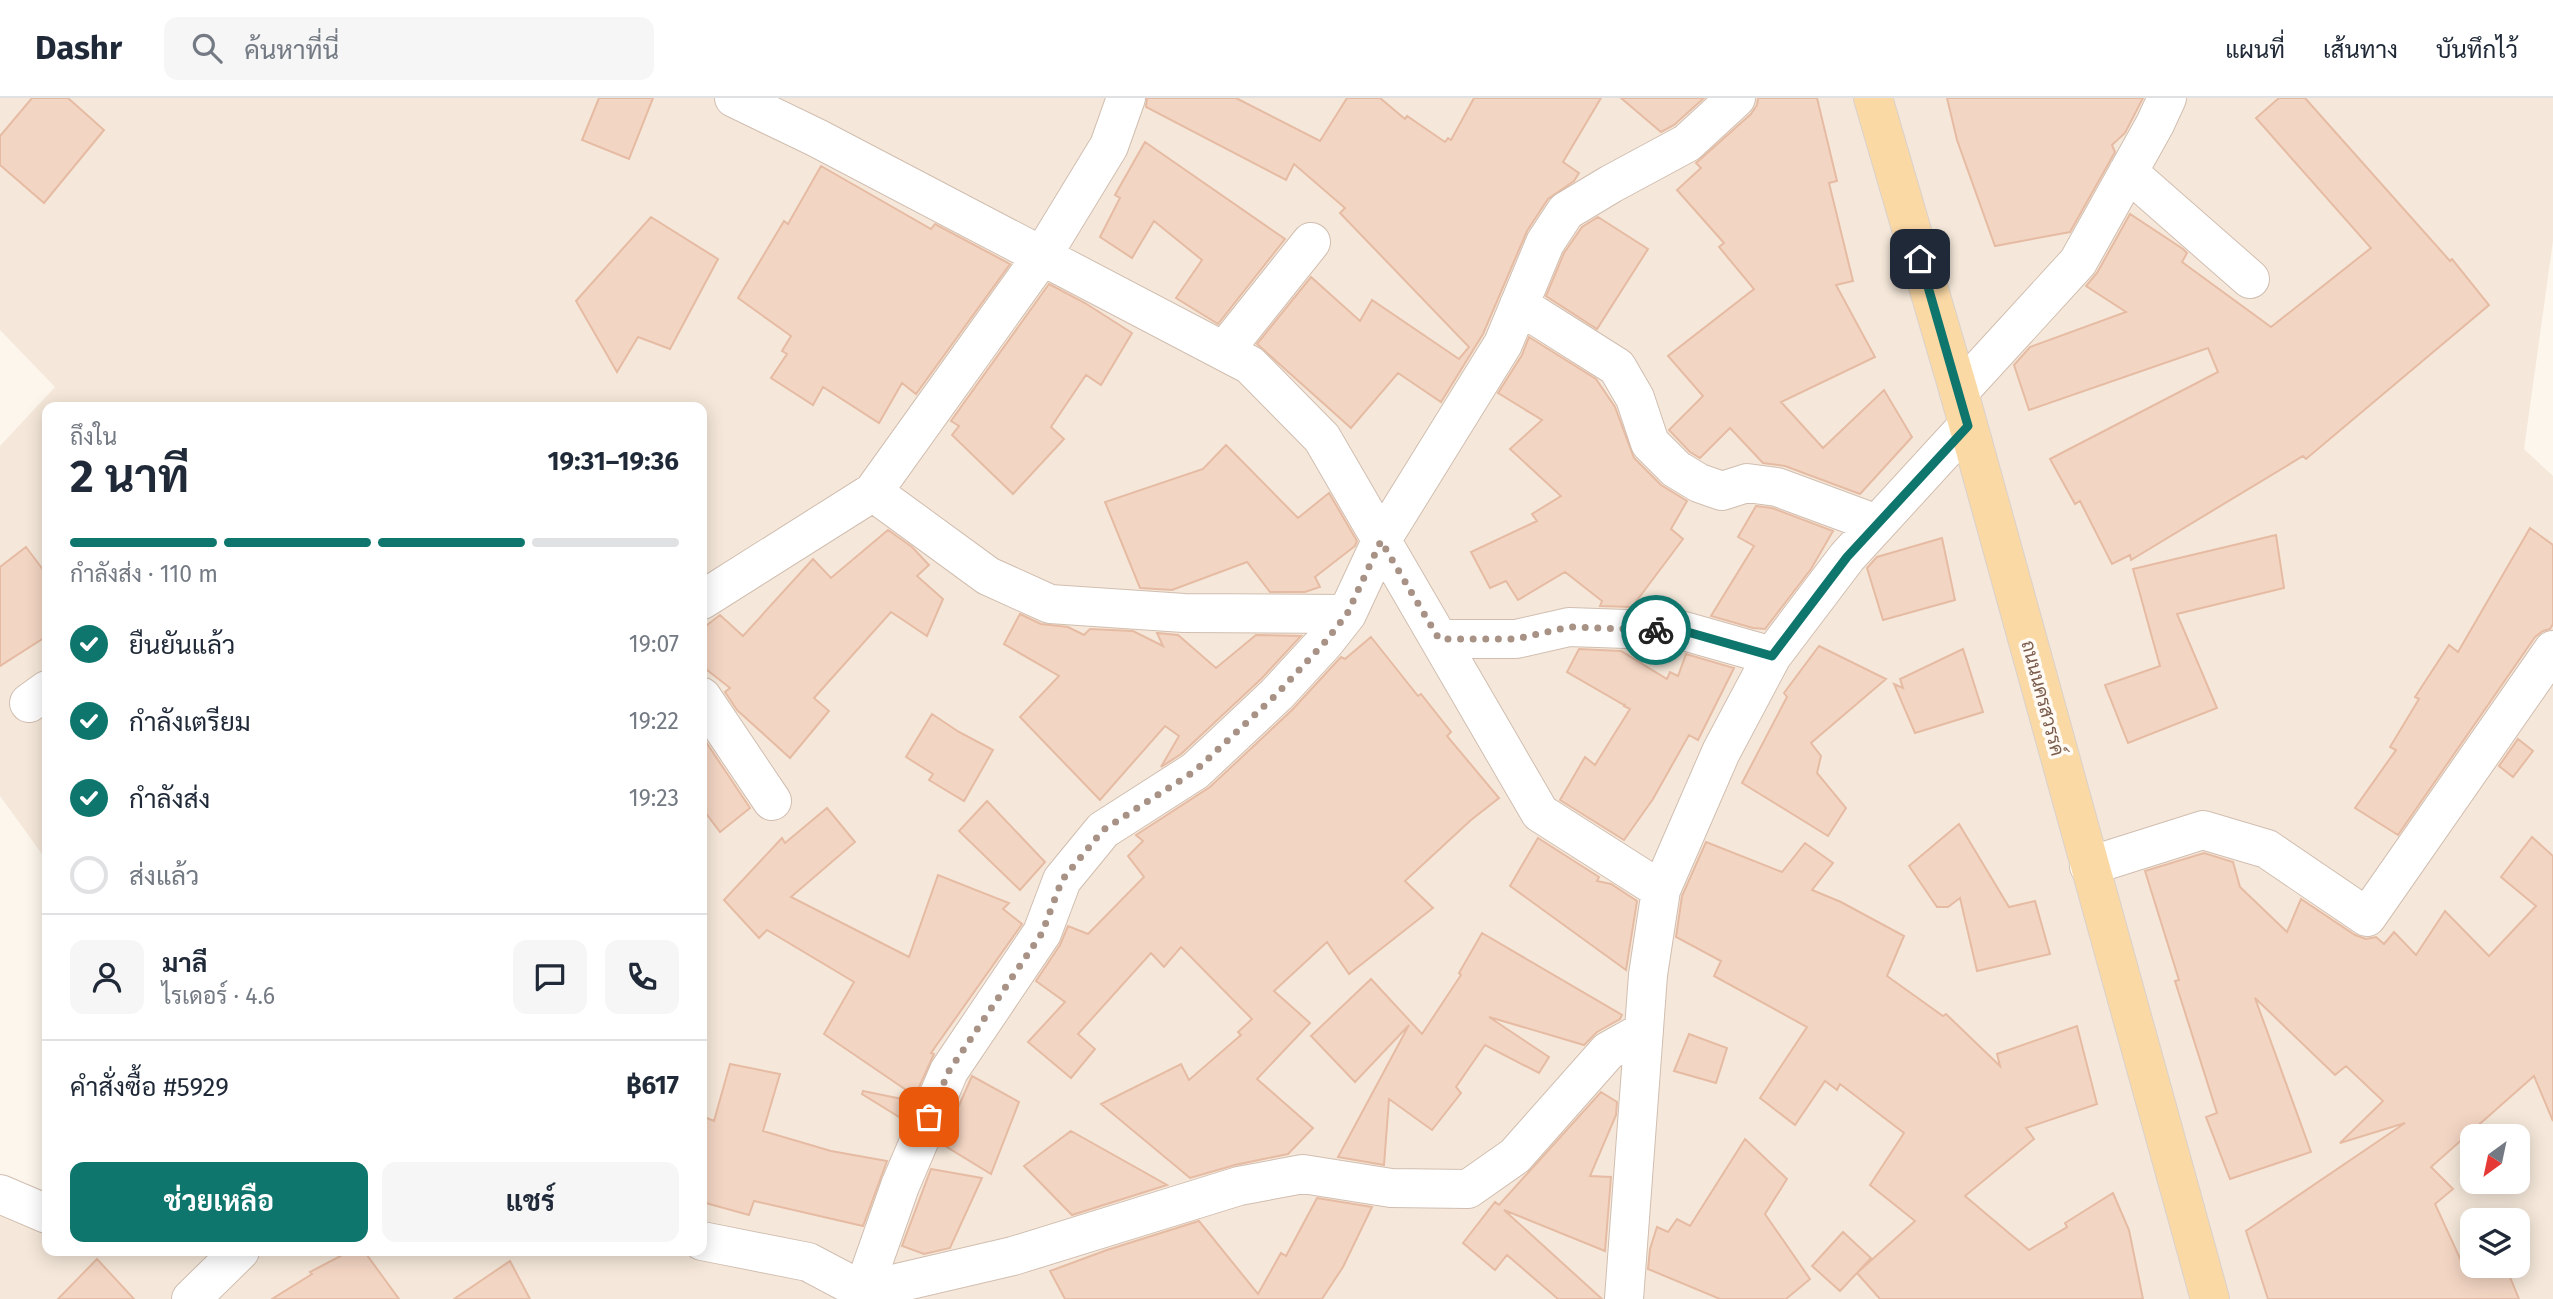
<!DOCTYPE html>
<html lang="th">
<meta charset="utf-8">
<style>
:root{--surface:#fff;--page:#f6f6f7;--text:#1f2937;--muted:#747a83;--line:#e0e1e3;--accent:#0f766e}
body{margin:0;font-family:"Fira Sans",Sarabun,sans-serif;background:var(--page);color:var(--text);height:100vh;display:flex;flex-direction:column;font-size:26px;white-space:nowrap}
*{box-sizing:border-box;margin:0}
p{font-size:23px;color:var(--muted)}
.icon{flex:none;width:38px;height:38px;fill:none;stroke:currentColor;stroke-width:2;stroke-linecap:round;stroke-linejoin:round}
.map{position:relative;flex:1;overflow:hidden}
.side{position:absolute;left:42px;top:304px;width:665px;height:854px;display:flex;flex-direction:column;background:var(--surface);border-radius:14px;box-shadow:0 4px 18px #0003}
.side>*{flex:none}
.needle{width:46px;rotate:213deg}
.buttons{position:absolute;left:2460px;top:1026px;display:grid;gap:14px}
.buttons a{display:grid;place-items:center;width:70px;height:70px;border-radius:14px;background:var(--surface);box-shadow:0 4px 18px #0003;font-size:35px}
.pin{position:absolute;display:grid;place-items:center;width:60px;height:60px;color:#fff;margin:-30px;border-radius:14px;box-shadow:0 4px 10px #0006}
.courier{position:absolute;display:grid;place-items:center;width:70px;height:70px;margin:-35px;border:5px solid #0f766e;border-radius:50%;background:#fff;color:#222;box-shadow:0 2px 9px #0007}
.headline em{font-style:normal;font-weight:700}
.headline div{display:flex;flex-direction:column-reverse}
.headline{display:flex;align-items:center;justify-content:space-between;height:119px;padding:0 28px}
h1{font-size:46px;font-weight:700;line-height:52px}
.bar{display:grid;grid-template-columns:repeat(4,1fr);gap:10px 7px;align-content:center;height:84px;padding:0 28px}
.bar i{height:9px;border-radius:5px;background:var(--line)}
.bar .active{background:var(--accent)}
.bar p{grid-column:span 4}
.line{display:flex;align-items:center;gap:18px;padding:0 28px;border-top:2px solid var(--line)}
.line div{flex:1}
.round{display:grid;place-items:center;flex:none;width:74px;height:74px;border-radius:14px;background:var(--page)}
ol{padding:0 28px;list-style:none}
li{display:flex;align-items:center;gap:21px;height:77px}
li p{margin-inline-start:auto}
li .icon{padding:7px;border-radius:50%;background:var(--accent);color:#fff;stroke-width:4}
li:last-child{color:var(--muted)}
li i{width:38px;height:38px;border:4px solid var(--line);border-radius:50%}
.primary-button{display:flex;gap:14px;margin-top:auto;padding:14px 28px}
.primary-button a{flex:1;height:80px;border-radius:14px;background:var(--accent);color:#fff;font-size:28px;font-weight:700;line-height:80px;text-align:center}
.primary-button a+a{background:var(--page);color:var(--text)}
header{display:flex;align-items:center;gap:42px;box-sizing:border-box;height:98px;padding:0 35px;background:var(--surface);border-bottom:2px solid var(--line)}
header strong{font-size:33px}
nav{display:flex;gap:38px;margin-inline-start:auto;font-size:24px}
.search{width:490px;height:63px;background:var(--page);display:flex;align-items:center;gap:18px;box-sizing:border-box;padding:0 24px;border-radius:14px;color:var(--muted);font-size:26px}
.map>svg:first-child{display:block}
.residential{fill:#f5e8da;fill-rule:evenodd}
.building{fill:#f3d5c3;stroke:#e6bba3;stroke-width:2}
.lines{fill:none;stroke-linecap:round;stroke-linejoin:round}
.minor-casing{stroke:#d1beb0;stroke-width:40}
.major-casing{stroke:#dad1cd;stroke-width:40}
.minor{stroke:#fff;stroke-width:38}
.major{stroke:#fbd9a5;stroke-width:38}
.done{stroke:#a89285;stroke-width:7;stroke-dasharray:0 12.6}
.route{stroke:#0f766e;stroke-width:9}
.labels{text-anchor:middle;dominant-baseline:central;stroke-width:7;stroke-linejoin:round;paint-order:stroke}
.street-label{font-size:19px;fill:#7a5c4d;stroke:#fffaf3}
</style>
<header>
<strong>Dashr</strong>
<div class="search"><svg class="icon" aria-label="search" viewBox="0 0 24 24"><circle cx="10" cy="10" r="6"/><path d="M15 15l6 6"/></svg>ค้นหาที่นี่</div>
<nav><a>แผนที่</a><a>เส้นทาง</a><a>บันทึกไว้</a></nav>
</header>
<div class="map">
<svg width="2553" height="1201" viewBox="0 0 2553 1201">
<rect width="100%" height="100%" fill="#fdf6ec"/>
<path class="residential" d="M0,0H2553V143L2524,351L2553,378V1201H0V1077L47,1106V1153H702V310H47V763L0,698V348L55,289L0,232ZM2473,1038H2518V1083H2473ZM2473,1122H2518V1167H2473Z"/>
<path class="building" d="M32,0H68L104,32L44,105L0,67V38Z
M599,0H653L629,61L582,42Z
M1147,0H1236L1320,43L1347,0H1380L1405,21L1407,18L1445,44L1448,40L1451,42L1474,0H1601L1563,64L1579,75L1574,83L1548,101L1527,133L1483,236L1441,304L1398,275L1351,330L1257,246L1311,179L1360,223L1372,202L1459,261L1469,249L1340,115L1345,110L1294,66L1286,82L1146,9Z
M1621,0H1704L1674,27L1661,34Z
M1758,0H1817L1837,83L1829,85L1853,183L1836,187L1875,259L1781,304L1823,350L1884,292L1912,339L1860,396L1785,368L1763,365L1730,330L1700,360L1690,354L1669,332L1703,298L1668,258L1754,191L1719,149L1724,145L1677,92L1701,70L1696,65L1751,16L1757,7Z
M1947,0H2143L2125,35L2112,47L2115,54L2070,134L1995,148L1957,42Z
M2279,0H2305L2450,163L2452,161L2489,207L2306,361L2303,358L2131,462L2130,457L2112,466L2080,403L2075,406L2050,361L2218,274L2208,250L2029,312L2014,267L2030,249L2126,214L2086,188L2097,175L2130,116L2183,151L2187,155L2182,164L2271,229L2371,150L2256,20Z
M1145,44L1285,141L1218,226L1176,200L1202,162L1154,123L1132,160L1100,139L1120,100L1115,97Z
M821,68L931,131L935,126L1010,166L916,296L902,285L879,325L823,289L813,307L771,280L787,256L782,253L791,238L738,200L784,123L788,126Z
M651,119L718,161L670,251L638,239L617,274L576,203Z
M1598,119L1648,151L1597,231L1546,198L1564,155L1582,129Z
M1049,186L1085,205L1132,235L1101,287L1086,277L1051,329L1064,341L1013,396L952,337L959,328L951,323Z
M1529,239L1596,281L1615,309L1634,360L1661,387L1687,403L1671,431L1683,441L1632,509L1600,508L1602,503L1565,474L1518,502L1506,483L1490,490L1471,454L1537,423L1532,416L1561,398L1510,351L1542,322L1498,295L1522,257Z
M1226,347L1298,420L1329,395L1357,443L1355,448L1315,479L1320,489L1305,494H1270L1247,464L1172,492L1140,490L1105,404L1203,371Z
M1756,408L1772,410L1833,433L1811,471L1765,531L1753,530L1711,518L1754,448L1738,439Z
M2530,430L2553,447V526L2550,531L2543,533L2535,539L2398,737L2355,710L2396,652L2390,649L2419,601L2415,599L2449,547L2458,554Z
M888,432L912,449L929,467L917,478L943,501L927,538L891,514L814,600L829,613L790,660L737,612L725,594L730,590L702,568V531L720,517L743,538L813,461L831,480Z
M2276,437L2284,490L2177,516L2217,610L2128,645L2105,587L2160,568L2133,471Z
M1942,440L1955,502L1883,522L1867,470L1877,459Z
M26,449L47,477V538L0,568V469Z
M1020,516L1041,526L1068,529L1084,537L1090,531L1133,533L1163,548L1157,535L1178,537L1216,570L1256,537L1301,538L1261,581L1181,656L1161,669L1179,638L1165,628L1100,702L1020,619L1059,578L1004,546Z
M1371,539L1418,598L1421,596L1451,634L1447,638L1499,700L1471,722L1405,783L1433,810L1349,876L1327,844L1274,893L1310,925L1257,981L1313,1030L1288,1056L1235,1067L1190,1080L1101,1006L1181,966L1189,982L1241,937L1238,934L1252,921L1181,849L1164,869L1151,855L1078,936L1095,951L1071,980L1028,944L1065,904L1036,883L1060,847L1068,828L1088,836L1144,779L1128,758L1143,743L1136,737L1210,689L1292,612L1341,559L1345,561Z
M1819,548L1886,581L1811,645L1821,658L1817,675L1846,710L1828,738L1742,685L1787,599L1784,595Z
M1579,551L1621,553L1667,581L1670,574L1678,578L1686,556L1734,570L1698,642L1689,637L1653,701L1624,742L1560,702L1585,659L1595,667L1630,611L1624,608L1625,606L1624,607L1567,574Z
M1963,551L1983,614L1915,635L1894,586L1903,590L1900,581Z
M932,616L959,634L993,652L964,703L929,682L933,676L906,659Z
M702,638L750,710L720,734L702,710Z
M2518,641L2533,653L2513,679L2499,668Z
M987,703L1045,764L1020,792L959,733Z
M827,710L855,744L791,799L909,859L938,777L1009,805L1003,811L1022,826L931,955L934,956L915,998L824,936L854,884L767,832L759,840L724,802L782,740L785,745Z
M1959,726L2009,809L2035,803L2050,856L1977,873L1960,800L1948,809H1937L1909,768Z
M2532,739L2553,758V1023L2534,978L2431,1069L2453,1091L2435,1106L2463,1167H2505L2519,1201H2268L2246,1133L2405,1025L2340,1045L2383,1003L2346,968L2335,977L2255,900L2311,1054L2230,1081L2206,1019L2217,1015L2175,883L2179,882L2145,773L2204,755L2233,764L2240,789L2287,834L2301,801L2355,837L2366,841L2376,839L2384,846L2394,834L2416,857L2445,813L2489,858L2536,808L2501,779Z
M1538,740L1599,779L1597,783L1611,786L1637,803L1626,872L1510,788Z
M1706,744L1782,774L1805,745L1833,765L1812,792L1841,804L1904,838L1887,878L1943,918L1946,916L2000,968L1997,956L2077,928L2097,1006L2026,1030L2034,1041L1965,1098L2029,1152L2067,1129L2065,1125L2113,1095L2129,1132L2143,1201H1880L1857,1175L1915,1123L1870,1087L1904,1035L1840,986L1837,992L1825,983L1795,1027L1760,1000L1807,929L1714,878L1721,863L1676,839L1682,798Z
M1482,835L1622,917L1620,921L1597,934L1584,947L1489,919L1549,959L1539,975L1485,947L1456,989L1461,995L1432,1032L1389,1001L1384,1067L1338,1059L1409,927L1355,984L1311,938L1371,881L1422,936L1461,877L1459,875Z
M1689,936L1727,950L1716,985L1674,973Z
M730,966L780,976L763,1033L831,1053L887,1063L863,1128L754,1103L749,1117L702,1104V1018L714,1023Z
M972,978L1019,1004L991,1076L942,1046Z
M863,993L912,1003L904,1022L862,996Z
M1601,994L1617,1004L1616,1017L1590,1078L1611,1079L1605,1153L1504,1112L1602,1201H1558L1507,1157L1495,1172L1463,1145L1495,1104L1499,1107Z
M1071,1033L1167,1087L1072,1117L1024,1068Z
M1745,1041L1787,1081L1765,1116L1810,1181L1786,1201H1720L1648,1171L1650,1151L1657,1129L1668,1134L1677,1121L1690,1128Z
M931,1071L982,1080L950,1150L924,1156L902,1148Z
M1317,1100L1372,1109L1343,1169L1322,1201H1065L1050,1173L1107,1152L1199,1123L1258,1196L1281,1155L1286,1158Z
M1843,1134L1871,1160L1840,1193L1812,1168Z
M350,1153H364L399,1201H272L312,1176L310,1174Z
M97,1161L134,1201H58Z
M510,1163L530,1201H454Z"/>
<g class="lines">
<defs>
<path id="minor" d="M734,0L817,40L1250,267L1322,340L1540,715L1661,792
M2128,74L2250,181
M1519,207L1617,269L1635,300L1650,345L1676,371L1699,385L1722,393L1747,385L1777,389L1877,426
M1224,253L1311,144
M1959,294L2078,164L2155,26L2167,0
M873,394L988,478L1050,506L1184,515L1347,516
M702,502L873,394L1042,158L1109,48L1126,0
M1439,541H1516L1569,529L1684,533L1772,558
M702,599L772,703
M29,605L47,592
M2089,768L2203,732L2267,751L2367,819L2553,552
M0,1096L47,1116
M702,1143L808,1164L863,1193L867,1201
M863,1193L900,1088L949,973L1042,835L1062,782L1103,732L1195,673L1277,596L1325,544L1347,516L1381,443L1503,246L1545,145L1566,113L1611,86L1687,45L1736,0
M863,1193L1013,1158L1239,1088L1303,1076L1391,1090L1468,1091L1515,1058L1608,953L1644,933
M191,1201L240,1153
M1624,1201L1648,877L1661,792L1721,654L1772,558L1847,459L1967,328"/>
<path id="major" d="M1873,0L1959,294L2210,1201"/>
</defs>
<use href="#minor" class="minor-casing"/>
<use href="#major" class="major-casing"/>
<use href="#minor" class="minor"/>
<use href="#major" class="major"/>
</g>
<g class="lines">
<path class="done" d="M929,1019L949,973L1042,835L1062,782L1103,732L1195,673L1277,596L1325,544L1347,516L1381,443L1439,541H1516L1569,529L1656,532"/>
<path class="route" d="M1656,532L1684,533L1772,558L1847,459L1968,328L1920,161"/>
</g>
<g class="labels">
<g class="street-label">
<text transform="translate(2043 600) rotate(75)">ถนนนครสวรรค์</text>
</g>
</g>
</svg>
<div class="buttons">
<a><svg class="needle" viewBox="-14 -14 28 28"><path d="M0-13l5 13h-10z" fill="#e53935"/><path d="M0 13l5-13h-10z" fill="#747a83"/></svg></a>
<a><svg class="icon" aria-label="layers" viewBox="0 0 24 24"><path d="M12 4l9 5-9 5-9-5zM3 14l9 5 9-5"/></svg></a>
</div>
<div class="pin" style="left:929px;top:1019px;background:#ea580c"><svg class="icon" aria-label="bag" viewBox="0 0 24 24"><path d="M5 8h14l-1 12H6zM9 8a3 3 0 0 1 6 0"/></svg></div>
<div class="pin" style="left:1920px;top:161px;background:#1f2937"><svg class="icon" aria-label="home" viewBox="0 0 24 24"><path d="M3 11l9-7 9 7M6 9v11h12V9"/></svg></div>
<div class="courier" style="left:1656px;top:532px"><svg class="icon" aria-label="bike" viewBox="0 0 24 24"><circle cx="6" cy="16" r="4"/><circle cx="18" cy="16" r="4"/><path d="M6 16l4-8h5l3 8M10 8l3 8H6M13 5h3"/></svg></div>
<section class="side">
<div class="headline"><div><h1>2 นาที</h1><p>ถึงใน</p></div><em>19:31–19:36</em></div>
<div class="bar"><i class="active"></i><i class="active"></i><i class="active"></i><i></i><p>กำลังส่ง · 110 m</p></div>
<ol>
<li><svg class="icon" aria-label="check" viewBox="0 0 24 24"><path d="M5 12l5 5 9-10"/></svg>ยืนยันแล้ว<p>19:07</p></li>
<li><svg class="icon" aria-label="check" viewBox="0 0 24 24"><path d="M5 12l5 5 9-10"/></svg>กำลังเตรียม<p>19:22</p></li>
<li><svg class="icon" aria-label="check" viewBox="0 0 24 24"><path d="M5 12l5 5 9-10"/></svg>กำลังส่ง<p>19:23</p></li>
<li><i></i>ส่งแล้ว</li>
</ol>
<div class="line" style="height:126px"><a class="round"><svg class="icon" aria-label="person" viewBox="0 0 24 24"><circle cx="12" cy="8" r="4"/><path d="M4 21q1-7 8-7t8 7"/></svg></a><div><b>มาลี</b><p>ไรเดอร์ · 4.6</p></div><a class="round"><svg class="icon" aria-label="chat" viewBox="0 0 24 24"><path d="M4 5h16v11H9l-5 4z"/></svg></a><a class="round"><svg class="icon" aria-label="phone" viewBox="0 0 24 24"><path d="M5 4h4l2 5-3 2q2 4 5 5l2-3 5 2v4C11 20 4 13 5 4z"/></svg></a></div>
<div class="line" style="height:91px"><div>คำสั่งซื้อ #5929</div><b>฿617</b></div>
<div class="primary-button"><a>ช่วยเหลือ</a><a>แชร์</a></div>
</section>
</div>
